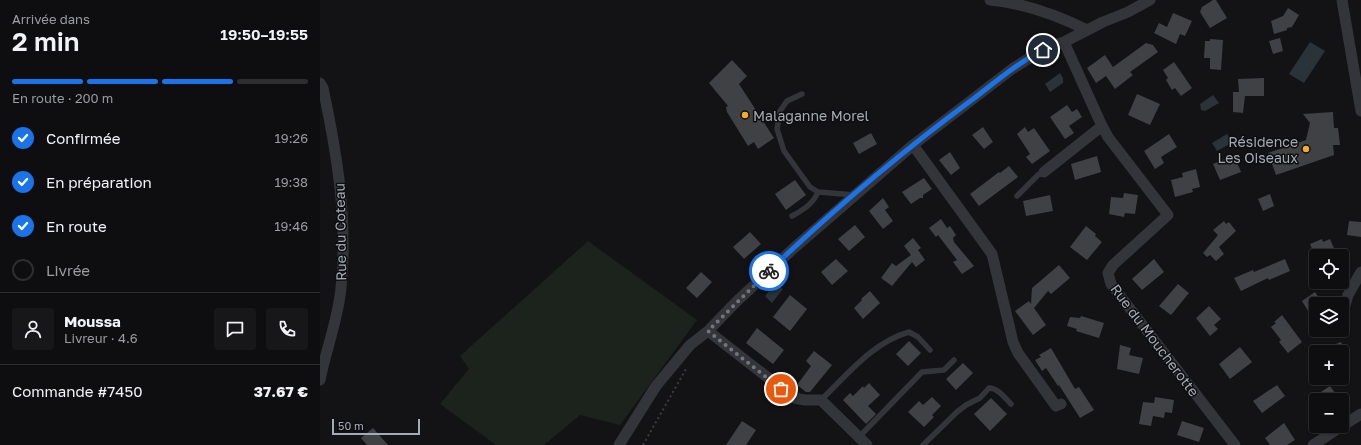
<!DOCTYPE html>
<html lang="fr">
<meta charset="utf-8">
<style>
:root{--surface:#0e0e10;--page:#171719;--text:#f1f3f6;--muted:#9b9c9f;--line:#2e2e30;--accent:#1a73e8}
body{margin:0;font-family:"Golos Text",sans-serif;background:var(--page);color:var(--text);height:100vh;display:flex;flex-direction:column;font-size:15px;white-space:nowrap}
*{box-sizing:border-box;margin:0}
p{font-size:13px;color:var(--muted)}
.icon{flex:none;width:22px;height:22px;fill:none;stroke:currentColor;stroke-width:2;stroke-linecap:round;stroke-linejoin:round}
.map{position:relative;flex:1;overflow:hidden}
.side{display:flex;flex-direction:column;background:var(--surface);width:320px}
.side>*{flex:none}
.controls{position:absolute;left:989px;top:249px;display:grid;gap:8px}
.controls a{display:grid;place-items:center;width:40px;height:40px;border-radius:4px;background:var(--surface);box-shadow:0 1px 3px #0004,0 0 0 1px var(--line);font-size:20px}
.scale{position:absolute;left:12px;bottom:10px;width:88px;box-sizing:border-box;padding-left:4px;border:2px solid #a4abb6;border-top:0;font-size:11px;line-height:14px;white-space:nowrap;color:#a4abb6;-webkit-text-stroke:3px #0e0e10;paint-order:stroke}
.pin{position:absolute;display:grid;place-items:center;width:34px;height:34px;color:#fff;margin:-17px;border:2px solid #fff;border-radius:50%;box-shadow:0 1px 4px #0007}
.courier{position:absolute;display:grid;place-items:center;width:40px;height:40px;margin:-20px;border:3px solid #1a73e8;border-radius:50%;background:#fff;color:#222;box-shadow:0 1px 5px #0007}
.headline em{font-style:normal;font-weight:600}
.headline div{display:flex;flex-direction:column-reverse}
.headline{display:flex;align-items:center;justify-content:space-between;height:68px;padding:0 12px}
h1{font-size:26px;font-weight:600;line-height:30px}
.bar{display:grid;grid-template-columns:repeat(4,1fr);gap:6px 4px;align-content:center;height:48px;padding:0 12px}
.bar i{height:5px;border-radius:3px;background:var(--line)}
.bar .on{background:var(--accent)}
.bar p{grid-column:span 4}
.line{display:flex;align-items:center;gap:10px;padding:0 12px;border-top:1px solid var(--line)}
.line div{flex:1}
.round{display:grid;place-items:center;flex:none;width:42px;height:42px;border-radius:4px;background:var(--page)}
ol{padding:0 12px;list-style:none}
li{display:flex;align-items:center;gap:12px;height:44px}
li p{margin-inline-start:auto}
li .icon{padding:4px;border-radius:50%;background:var(--accent);color:#fff;stroke-width:4}
li:last-child{color:var(--muted)}
li i{width:22px;height:22px;border:2px solid var(--line);border-radius:50%}
main{display:flex;flex:1;min-height:0}
.map>svg:first-child{display:block}
.green{fill:#1b231c}
.water{fill:#293339}
.building{fill:#3f4145}
.lines{fill:none;stroke-linecap:round;stroke-linejoin:round}
.path{stroke:#3a3c41;stroke-width:2;stroke-dasharray:2 3;stroke-linecap:butt}
.service{stroke:#34353a;stroke-width:5.5}
.minor{stroke:#34353a;stroke-width:11}
.done{stroke:#71767e;stroke-width:4;stroke-dasharray:0 7.2}
.route{stroke:#1a73e8;stroke-width:5}
.poi-dot{fill:#f8aa28;stroke:#0e0e10;stroke-width:1.5}
.labels{text-anchor:middle;dominant-baseline:central;stroke-width:3;stroke-linejoin:round;paint-order:stroke}
.poi-label{font-size:14px;fill:#a4abb6;stroke:#0e0e10;text-anchor:start}
.street-label{font-size:14px;fill:#a4abb6;stroke:#0e0e10}
</style>
<main>
<section class="side">
<div class="headline"><div><h1>2 min</h1><p>Arrivée dans</p></div><em>19:50–19:55</em></div>
<div class="bar"><i class="on"></i><i class="on"></i><i class="on"></i><i></i><p>En route · 200 m</p></div>
<ol>
<li><svg class="icon" aria-label="check" viewBox="0 0 24 24"><path d="M5 12l5 5 9-10"/></svg>Confirmée<p>19:26</p></li>
<li><svg class="icon" aria-label="check" viewBox="0 0 24 24"><path d="M5 12l5 5 9-10"/></svg>En préparation<p>19:38</p></li>
<li><svg class="icon" aria-label="check" viewBox="0 0 24 24"><path d="M5 12l5 5 9-10"/></svg>En route<p>19:46</p></li>
<li><i></i>Livrée</li>
</ol>
<div class="line" style="height:72px"><a class="round"><svg class="icon" aria-label="person" viewBox="0 0 24 24"><circle cx="12" cy="8" r="4"/><path d="M4 21q1-7 8-7t8 7"/></svg></a><div><b>Moussa</b><p>Livreur · 4.6</p></div><a class="round"><svg class="icon" aria-label="chat" viewBox="0 0 24 24"><path d="M4 5h16v11H9l-5 4z"/></svg></a><a class="round"><svg class="icon" aria-label="phone" viewBox="0 0 24 24"><path d="M5 4h4l2 5-3 2q2 4 5 5l2-3 5 2v4C11 20 4 13 5 4z"/></svg></a></div>
<div class="line" style="height:52px"><div>Commande #7450</div><b>37.67 €</b></div>
</section>
<div class="map">
<svg width="1041" height="445" viewBox="0 0 1041 445">
<rect width="100%" height="100%" fill="#131315"/>
<path class="green" d="M268,241L377,320L300,425L260,415L224,445H176L120,404L149,369L140,356Z"/>
<path class="water" d="M990,42L1005,51L984,83L969,74Z
M740,73L743,78V83L730,92L725,84Z
M893,95L899,103L885,111L881,110L880,104Z
M907,134L912,141L910,144L897,151L892,143Z
M457,284L463,289L452,303L445,296L454,285Z"/>
<path class="building" d="M893,0H896L907,18L890,28L880,12L882,7Z
M968,8L979,15L972,27L967,28V30L954,34L951,21L963,16Z
M853,13L872,21L865,36L860,34L856,44L834,33L839,23L847,27Z
M960,38L963,51L953,54L949,41Z
M890,39L903,40L901,70L890,69V58H884L885,41H890Z
M826,43L833,45L838,52L810,72L813,75L795,89L786,76L776,83L767,68L785,55L793,67Z
M412,60L427,76L419,84L454,138L438,149L434,142L428,146L407,112L406,107L408,106L389,83Z
M854,62L872,88L861,96L855,88L852,90L846,80L848,78L843,70Z
M944,78V96H925L923,113L913,112V92H919L918,79Z
M817,94L840,104L830,125L808,115Z
M747,105L752,112L757,109L762,117L749,126L754,133L745,139L730,117Z
M1013,112L1014,128H1018L1020,145H1013L1014,155L956,175L948,153L986,140L990,123L983,114Z
M663,127L673,142L664,149L652,135Z
M705,127L708,132L714,128L730,151L712,164L706,157L710,154L697,134Z
M551,133L557,144L539,154L533,143Z
M849,134L857,147L841,157L844,163L835,169L824,151Z
M630,152L640,168L631,175L619,160Z
M914,155L921,172L900,180L893,164Z
M777,156L781,172L755,180L751,164Z
M689,166L698,177L659,206L650,194L679,172L680,173Z
M876,169L880,187L872,189L873,192L855,197L851,180L863,177L862,173Z
M604,178L612,189L603,195V198H600L591,204L582,192Z
M475,180L486,195L466,210L455,194Z
M804,193L818,195L815,214L805,213L804,217L789,214L791,197L803,198Z
M950,194L954,206L943,211L938,199Z
M730,195L733,211L706,216L703,201Z
M563,198L569,207L565,210L573,221L563,229L549,211Z
M621,219L627,228L630,226L636,235L633,238L634,242L654,266L642,274L633,262L637,260L618,235L616,237L609,228Z
M904,221L906,224L909,222L916,231L899,247L904,254L896,261L890,255L887,257L883,253L898,235L893,230Z
M1029,221L1041,222V237L1027,235Z
M535,225L545,237L529,251L518,239Z
M766,226L776,234L775,236L782,242L767,260L750,247Z
M430,232L441,244L424,259L413,247Z
M593,238L601,248L598,250L605,260L596,267L592,262L572,286L561,278L572,263L576,266L591,255L584,246Z
M1002,239L1003,242L1010,239L1016,253L1009,256H995L990,244Z
M516,259L528,271L512,285L501,272Z
M834,259L844,272L822,290L812,279Z
M965,259L970,271L949,280L948,278L921,291L914,278L933,270L934,272Z
M739,265L750,278L731,294L728,291L714,308L726,325L713,335L695,311L709,301L711,304L712,288Z
M381,272L392,282L377,298L366,288Z
M858,284L869,293L851,315L839,306Z
M550,291L560,303L543,319L534,308L542,300L541,299Z
M995,292L1003,304H996V324L982,301Z
M470,295L487,309L470,331L453,317Z
M889,306L901,319L894,325L898,329L890,336L876,318Z
M962,315L982,342L968,353L959,342L961,340L951,327L956,323L954,322Z
M761,316L784,323L779,338L756,331L757,329L747,326L750,317L760,318Z
M437,328L464,350L453,364L426,343Z
M589,341L601,353L588,366L576,354Z
M1021,342L1026,352H996Z
M800,345L811,348L809,355L823,358L819,374L797,369Z
M920,347L932,362L910,379L899,364Z
M731,348L755,389L759,387L774,410L760,418L739,385L738,386L726,368L722,371L715,360L721,357L719,355Z
M494,351L512,365L490,392H486L477,385L491,366L486,361Z
M643,363L653,373L636,390L626,379Z
M549,383L560,395L548,406L556,414L546,424L523,400L530,393L533,396L543,386L544,388Z
M957,385L965,396L942,413L933,401Z
M1010,386L1020,400H989Z
M612,397L621,406L612,415L614,417L604,427L588,412L599,401L603,405Z
M835,397L854,400L852,413L845,412L844,418L833,416L831,426L819,424L823,402L834,403Z
M671,398L687,414L670,431L654,414Z
M422,421L436,430L426,445H406Z
M862,421L884,428L879,442L857,435Z
M964,423L975,440L967,445H950L945,438Z
M53,428L68,445H47L41,438Z"/>
<g class="lines">
<path class="path" d="M323,445L366,369"/>
<path class="service" d="M482,94L467,101L460,111L457,129L464,151L490,187L498,192L535,195
M697,196L718,175L724,172
M472,216C483,210 493,204 498,192
M501,400C527,375 553,342 589,332L598,337L610,350
M539,437L602,372L624,370L634,360
M603,445L637,412L646,405L660,398L669,388C678,388 685,398 691,404"/>
<path class="minor" d="M670,0C703,3 737,15 767,30
M1022,0L1041,111
M744,42L782,126L788,137L848,215L793,265L788,273L791,284L915,445
M0,83L3,88C17,154 28,220 21,288C18,320 6,349 0,380
M593,145L672,254L693,342L698,353L736,406L741,404
M724,172L782,126
M1024,309L1028,295L1041,272
M388,331L474,398L485,400H501L547,445
M1022,426L1041,414
M299,445L336,386L370,345L388,331L417,301L474,248L593,145L692,69L716,54L731,46L744,42L783,22L808,12L830,0
M993,445L1022,426"/>
</g>
<g class="lines">
<path class="done" d="M449,271L388,331L461,389"/>
<path class="route" d="M449,271C512,211 579,154 649,102C673,84 696,64 723,50"/>
</g>
<g class="poi-dot">
<circle cx="425" cy="115" r="4"/>
<circle cx="986" cy="149" r="4"/>
</g>
<g class="labels">
<g class="poi-label">
<text x="433" y="115">Malaganne Morel</text>
<text x="978" y="141" text-anchor="end">Résidence<tspan x="978" dy="16">Les Oiseaux</tspan></text>
</g>
<g class="street-label">
<text transform="translate(20 232) rotate(-91)">Rue du Coteau</text>
<text transform="translate(835 340) rotate(53)">Rue du Moucherotte</text>
</g>
</g>
</svg>
<div class="controls">
<a><svg class="icon" aria-label="locate" viewBox="0 0 24 24"><circle cx="12" cy="12" r="6"/><path d="M12 2v4M12 18v4M2 12h4M18 12h4"/></svg></a>
<a><svg class="icon" aria-label="layers" viewBox="0 0 24 24"><path d="M12 4l9 5-9 5-9-5zM3 14l9 5 9-5"/></svg></a>
<a>+</a>
<a>−</a>
</div>
<div class="scale">50 m</div>
<div class="pin" style="left:461px;top:389px;background:#ea580c"><svg class="icon" aria-label="bag" viewBox="0 0 24 24"><path d="M5 8h14l-1 12H6zM9 8a3 3 0 0 1 6 0"/></svg></div>
<div class="pin" style="left:723px;top:50px;background:#1f2937"><svg class="icon" aria-label="home" viewBox="0 0 24 24"><path d="M3 11l9-7 9 7M6 9v11h12V9"/></svg></div>
<div class="courier" style="left:449px;top:271px"><svg class="icon" aria-label="bike" viewBox="0 0 24 24"><circle cx="6" cy="16" r="4"/><circle cx="18" cy="16" r="4"/><path d="M6 16l4-8h5l3 8M10 8l3 8H6M13 5h3"/></svg></div>
</div>
</main>
